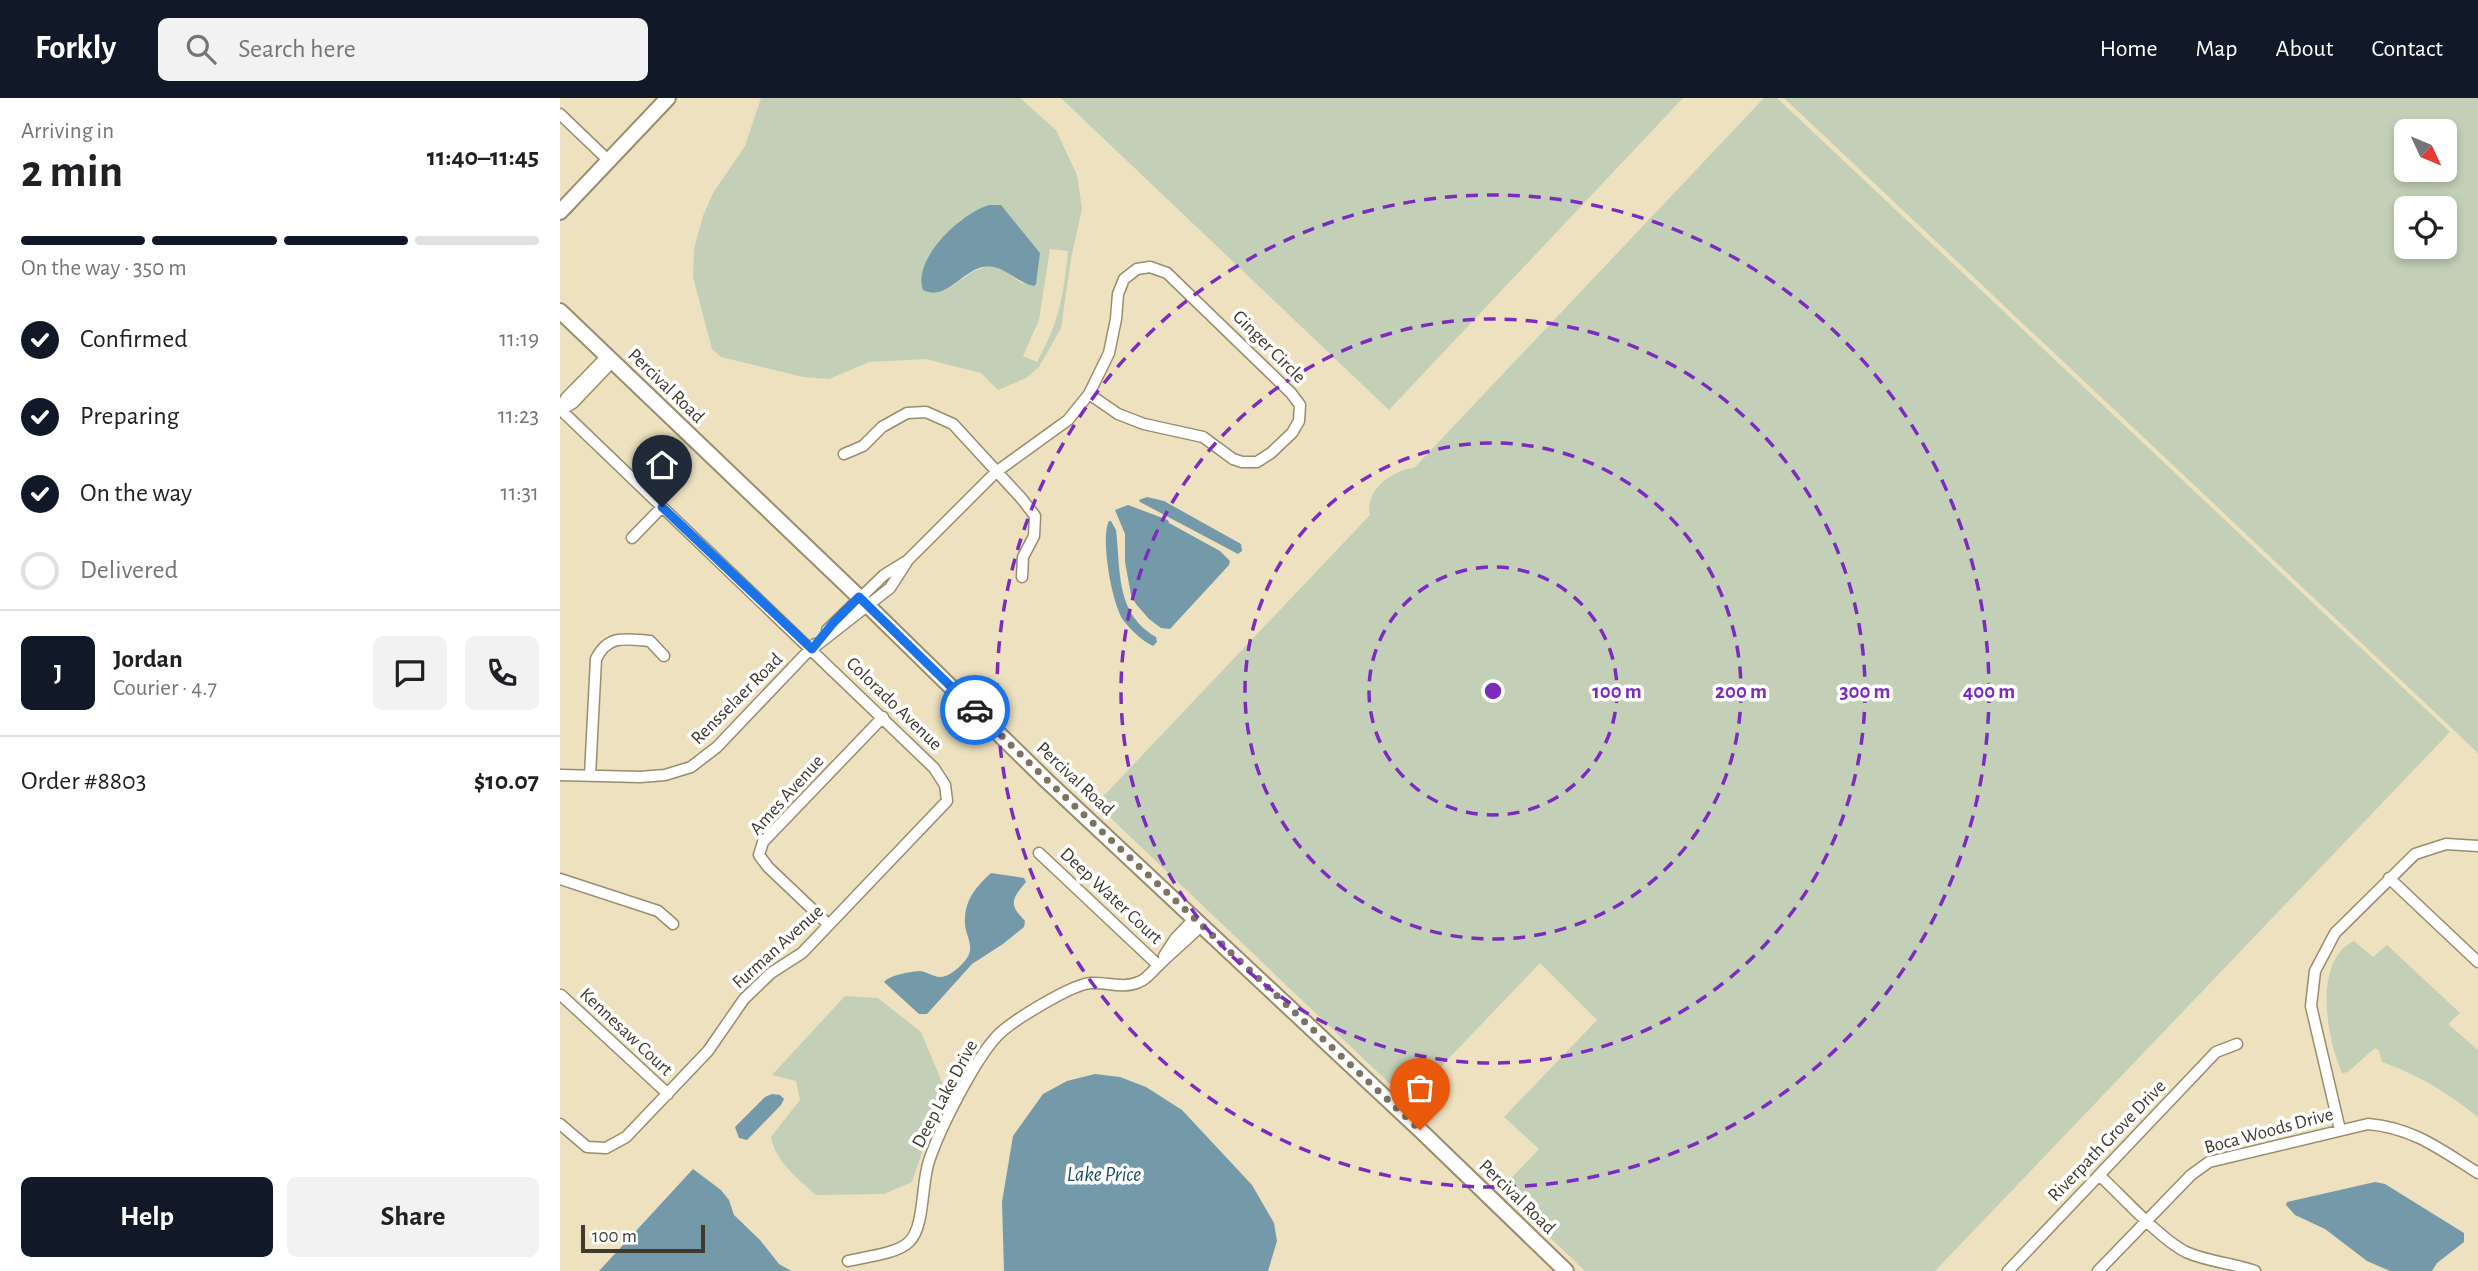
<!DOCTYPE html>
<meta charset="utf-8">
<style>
:root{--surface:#fff;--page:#f2f2f2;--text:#202124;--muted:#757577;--line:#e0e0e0;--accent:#111827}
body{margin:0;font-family:"Alegreya Sans",sans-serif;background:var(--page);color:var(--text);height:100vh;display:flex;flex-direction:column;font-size:26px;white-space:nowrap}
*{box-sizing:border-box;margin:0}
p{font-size:23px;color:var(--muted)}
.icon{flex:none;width:38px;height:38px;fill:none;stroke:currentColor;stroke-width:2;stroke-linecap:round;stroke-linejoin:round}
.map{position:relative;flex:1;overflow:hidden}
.drawer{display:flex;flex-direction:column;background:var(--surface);width:560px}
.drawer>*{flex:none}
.needle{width:46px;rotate:134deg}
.tools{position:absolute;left:1834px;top:21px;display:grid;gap:14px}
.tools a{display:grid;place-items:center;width:63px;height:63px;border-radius:10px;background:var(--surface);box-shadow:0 4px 10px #0003;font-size:35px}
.scale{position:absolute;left:21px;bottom:18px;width:124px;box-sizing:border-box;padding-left:7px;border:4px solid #3f3a2d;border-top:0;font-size:19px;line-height:24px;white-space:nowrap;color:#3f3a2d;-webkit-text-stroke:5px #fff;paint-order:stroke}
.pin{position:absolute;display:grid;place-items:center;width:60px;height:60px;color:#fff;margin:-72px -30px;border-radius:50% 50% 50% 0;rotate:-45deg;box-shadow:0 0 7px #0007}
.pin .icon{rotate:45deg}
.courier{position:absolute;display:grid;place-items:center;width:70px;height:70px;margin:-35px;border:5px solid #1a73e8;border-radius:50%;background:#fff;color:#222;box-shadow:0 2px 9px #0007}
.headline em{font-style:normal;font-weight:600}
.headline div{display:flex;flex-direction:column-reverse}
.headline{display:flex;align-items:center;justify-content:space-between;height:119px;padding:0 21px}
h1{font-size:46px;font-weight:600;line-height:52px}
.bar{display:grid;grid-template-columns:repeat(4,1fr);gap:10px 7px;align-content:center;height:84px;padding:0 21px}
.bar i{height:9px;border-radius:5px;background:var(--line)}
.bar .current{background:var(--accent)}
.bar p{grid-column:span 4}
.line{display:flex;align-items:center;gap:18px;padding:0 21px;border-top:2px solid var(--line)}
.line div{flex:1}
.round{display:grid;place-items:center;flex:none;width:74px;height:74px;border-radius:10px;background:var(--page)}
ol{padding:0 21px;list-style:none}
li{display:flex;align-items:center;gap:21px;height:77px}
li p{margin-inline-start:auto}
li .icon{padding:7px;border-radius:50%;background:var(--accent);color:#fff;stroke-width:4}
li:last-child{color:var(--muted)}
li i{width:38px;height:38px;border:4px solid var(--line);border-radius:50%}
.cta{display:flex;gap:14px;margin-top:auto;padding:14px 21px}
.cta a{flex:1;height:80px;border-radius:10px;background:var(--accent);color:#fff;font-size:28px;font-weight:600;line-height:80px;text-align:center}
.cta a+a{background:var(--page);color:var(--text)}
header{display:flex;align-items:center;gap:42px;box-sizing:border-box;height:98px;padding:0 35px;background:var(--accent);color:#fff}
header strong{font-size:33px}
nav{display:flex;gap:38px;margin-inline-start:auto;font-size:24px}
.search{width:490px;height:63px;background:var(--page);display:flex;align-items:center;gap:18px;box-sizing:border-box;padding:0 24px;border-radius:10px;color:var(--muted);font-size:26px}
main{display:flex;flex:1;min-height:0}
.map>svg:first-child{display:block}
.green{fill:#c3d0b7;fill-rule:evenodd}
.water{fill:#749aa9}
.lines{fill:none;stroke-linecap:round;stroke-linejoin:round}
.street-casing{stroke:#988d6d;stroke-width:13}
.secondary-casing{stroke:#988d6d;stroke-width:18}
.street{stroke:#fff;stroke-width:10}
.secondary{stroke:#fff;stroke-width:14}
.done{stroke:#7c7460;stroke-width:7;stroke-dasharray:0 12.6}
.route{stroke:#1a73e8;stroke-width:9}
.ring{fill:none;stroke:#7b2cbf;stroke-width:3.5;stroke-dasharray:12 9}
.labels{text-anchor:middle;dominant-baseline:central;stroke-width:7;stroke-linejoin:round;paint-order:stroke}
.street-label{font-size:19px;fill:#3f3a2d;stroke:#fff}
.water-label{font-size:21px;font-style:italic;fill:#194e5e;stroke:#fff}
.centre{fill:#7b2cbf;stroke:#fff;stroke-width:3.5}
.ring-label{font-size:21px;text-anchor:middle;font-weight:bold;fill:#7b2cbf;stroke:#fff;stroke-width:7;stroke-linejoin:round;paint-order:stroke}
</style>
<header>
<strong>Forkly</strong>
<div class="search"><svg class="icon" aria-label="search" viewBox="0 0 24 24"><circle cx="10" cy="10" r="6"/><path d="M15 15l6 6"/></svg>Search here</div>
<nav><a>Home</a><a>Map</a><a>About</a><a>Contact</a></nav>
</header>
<main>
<section class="drawer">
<div class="headline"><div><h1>2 min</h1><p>Arriving in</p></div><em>11:40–11:45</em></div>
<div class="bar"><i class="current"></i><i class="current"></i><i class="current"></i><i></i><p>On the way · 350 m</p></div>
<ol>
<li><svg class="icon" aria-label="check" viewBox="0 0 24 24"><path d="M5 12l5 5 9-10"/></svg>Confirmed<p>11:19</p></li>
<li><svg class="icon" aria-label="check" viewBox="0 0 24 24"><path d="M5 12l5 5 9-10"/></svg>Preparing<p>11:23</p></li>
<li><svg class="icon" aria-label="check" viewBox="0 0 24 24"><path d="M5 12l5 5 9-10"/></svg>On the way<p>11:31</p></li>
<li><i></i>Delivered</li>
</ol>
<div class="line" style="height:126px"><b class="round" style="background:var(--accent);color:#fff">J</b><div><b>Jordan</b><p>Courier · 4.7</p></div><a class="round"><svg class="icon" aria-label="chat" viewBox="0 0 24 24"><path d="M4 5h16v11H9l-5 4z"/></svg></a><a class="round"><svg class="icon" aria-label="phone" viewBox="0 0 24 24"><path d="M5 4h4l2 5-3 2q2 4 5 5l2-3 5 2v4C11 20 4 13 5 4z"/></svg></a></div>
<div class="line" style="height:91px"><div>Order #8803</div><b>$10.07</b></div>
<div class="cta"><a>Help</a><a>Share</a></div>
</section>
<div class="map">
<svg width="1918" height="1173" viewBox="0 0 1918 1173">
<rect width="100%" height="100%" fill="#ede1bf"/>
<path class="green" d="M201,0H460L496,32L517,77L522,111L511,161L501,230L479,269L466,280L438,292L421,275L366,261L309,264L269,281L243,279L161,259L152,251L133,179L134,151L143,118L153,95L185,48ZM403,120L472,148L480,155L463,186C454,180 444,170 434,169C407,165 388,206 363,192C361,157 380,142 403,120ZM490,151L508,153C503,200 500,222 477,264L463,258L479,222Z
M501,0H1123L829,312Z
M1204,0H1217L1890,634L1375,1173H1025L940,1092L979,1051L944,1019L1037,922L980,865L848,1003L536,706L810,417C804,392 833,372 854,370Z
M1224,0H1918V655ZM1846,33H1885V72H1846ZM1846,110H1885V149H1846Z
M1794,843L1813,859L1827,847L1900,915L1888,926L1918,952V1019C1886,994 1861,978 1822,964L1819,953L1815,950L1788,974L1782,975C1767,941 1752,863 1794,843Z
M285,898L318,900L361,934L384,989L352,1084L324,1096L256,1097C238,1081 215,1063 211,1039L240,1002L236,983L212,977Z"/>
<path class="water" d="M429,107H441L480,155L476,186L474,188C455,184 443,165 423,169C402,173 385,204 363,192C352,161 401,115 429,107Z
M587,399L604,403L681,446L682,453L678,456L580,404L579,402Z
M568,407L608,422L609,425L660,453L670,463L669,467L610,531L601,530L589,521L576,506L571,497L565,464V436L555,412Z
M549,423H551L556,432C561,473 555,515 596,539L597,544L593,548C582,543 571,532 564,523C552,508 540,439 549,423Z
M431,775L464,780L466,784C452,801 448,806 465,823L464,829L443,846L412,866L367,916H359L324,884C330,877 349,874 359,873C366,873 373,879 380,879C388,879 398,871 403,865C419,848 403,839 405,820C406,800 417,788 431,775Z
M535,976L560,979L586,989L622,1012L692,1087L714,1125L717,1143L708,1173H444L442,1104L453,1038L483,996L507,983Z
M212,996L220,997L224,1001L221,1007L187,1042L179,1040L175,1029L205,999Z
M133,1071L161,1092L169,1102L174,1117L200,1142L219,1166L231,1173H39Z
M1815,1084L1825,1086L1904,1135V1144L1877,1165L1872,1173H1830L1807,1163L1765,1131L1735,1117L1726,1107L1727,1104Z"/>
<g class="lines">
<defs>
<path id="street" d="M0,16L49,63
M0,311L374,670L385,687L387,703L242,855L211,875L184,901L148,953L66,1039L46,1050L27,1049L0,1026
M1,311L6,300L47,258
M0,313L13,305L52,264
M284,356L303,348L322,329L347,315L366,314L393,326L462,401L475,418L474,438L463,459L462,479
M72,440L102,409
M267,532L324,477L345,464
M252,551L330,490L348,462L436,374L508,322L529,296L549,255L556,221L558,196L564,181L577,171L590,169L607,175L731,295L740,307L739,323L732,335L711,355L697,364H682L673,361L643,339L584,326L558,316L529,296
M0,677L80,679L105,677L131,669L157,649L255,546
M30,677L36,561C48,536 66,541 90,543L104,558
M479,755L598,867
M1829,780L1918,864
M0,781L98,813L113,826
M269,827L208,769L199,757L203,744L323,619
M604,858L615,841L635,820
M1,897L108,996
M1780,1032L1751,908L1755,873L1775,835L1855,756L1886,746L1918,748
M1539,1077C1562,1098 1600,1141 1626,1154C1648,1164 1673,1165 1695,1173
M288,1163C304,1159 337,1156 349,1144C365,1129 361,1086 369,1063C380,1030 415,961 438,937C452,923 512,886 531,885C546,884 564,891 579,884C587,881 592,873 599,867C613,853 628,841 642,827
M1448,1173L1656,954L1677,946
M1538,1173L1631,1077L1649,1064L1808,1026C1854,1030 1881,1052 1918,1075"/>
<path id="secondary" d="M0,114L108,0
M0,213L299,499L487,683L860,1032L1006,1173"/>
</defs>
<use href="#street" class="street-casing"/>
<use href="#secondary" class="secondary-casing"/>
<use href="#street" class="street"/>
<use href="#secondary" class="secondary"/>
</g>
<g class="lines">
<path class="done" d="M415,612L487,682L860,1032"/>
<path class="route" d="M102,409L252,551L274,524L299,499L415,612"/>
</g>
<g class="ring">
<circle cx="933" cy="593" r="124"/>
<circle cx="933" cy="593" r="248"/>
<circle cx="933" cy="593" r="372"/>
<circle cx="933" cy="593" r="496"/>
</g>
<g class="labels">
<g class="street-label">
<text transform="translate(709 249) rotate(45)">Ginger Circle</text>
<text transform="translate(106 288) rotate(44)">Percival Road</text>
<text transform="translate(177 601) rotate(-45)">Rensselaer Road</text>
<text transform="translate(334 606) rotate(44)">Colorado Avenue</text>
<text transform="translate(515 681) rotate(43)">Percival Road</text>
<text transform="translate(227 697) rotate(-48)">Ames Avenue</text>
<text transform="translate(551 798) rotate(43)">Deep Water Court</text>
<text transform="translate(218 849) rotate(-42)">Furman Avenue</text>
<text transform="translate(66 934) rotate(43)">Kennesaw Court</text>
<text transform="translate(385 996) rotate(-62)">Deep Lake Drive</text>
<text transform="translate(1709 1033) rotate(-15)">Boca Woods Drive</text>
<text transform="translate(1547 1043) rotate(-46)">Riverpath Grove Drive</text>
<text transform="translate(957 1099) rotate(44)">Percival Road</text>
</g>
<g class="water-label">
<text x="544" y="1076">Lake Price</text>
</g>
</g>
<circle cx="933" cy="593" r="10" class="centre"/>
<g class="ring-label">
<text x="1057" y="600">100 m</text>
<text x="1181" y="600">200 m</text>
<text x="1305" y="600">300 m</text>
<text x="1429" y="600">400 m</text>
</g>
</svg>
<div class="tools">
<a><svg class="needle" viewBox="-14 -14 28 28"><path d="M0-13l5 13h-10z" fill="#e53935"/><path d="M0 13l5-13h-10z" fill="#757577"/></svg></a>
<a><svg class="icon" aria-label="locate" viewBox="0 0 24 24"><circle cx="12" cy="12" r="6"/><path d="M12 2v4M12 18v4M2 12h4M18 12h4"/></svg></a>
</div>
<div class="scale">100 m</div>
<div class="pin" style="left:860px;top:1032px;background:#ea580c"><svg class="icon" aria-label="bag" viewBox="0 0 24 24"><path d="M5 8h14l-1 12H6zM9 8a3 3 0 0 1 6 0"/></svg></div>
<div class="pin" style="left:102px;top:409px;background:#1f2937"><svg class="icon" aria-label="home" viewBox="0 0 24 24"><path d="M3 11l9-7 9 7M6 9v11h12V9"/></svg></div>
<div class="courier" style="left:415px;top:612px"><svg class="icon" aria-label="car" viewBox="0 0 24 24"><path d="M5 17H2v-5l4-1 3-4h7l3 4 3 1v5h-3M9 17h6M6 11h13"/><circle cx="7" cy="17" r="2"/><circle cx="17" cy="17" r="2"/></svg></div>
</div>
</main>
